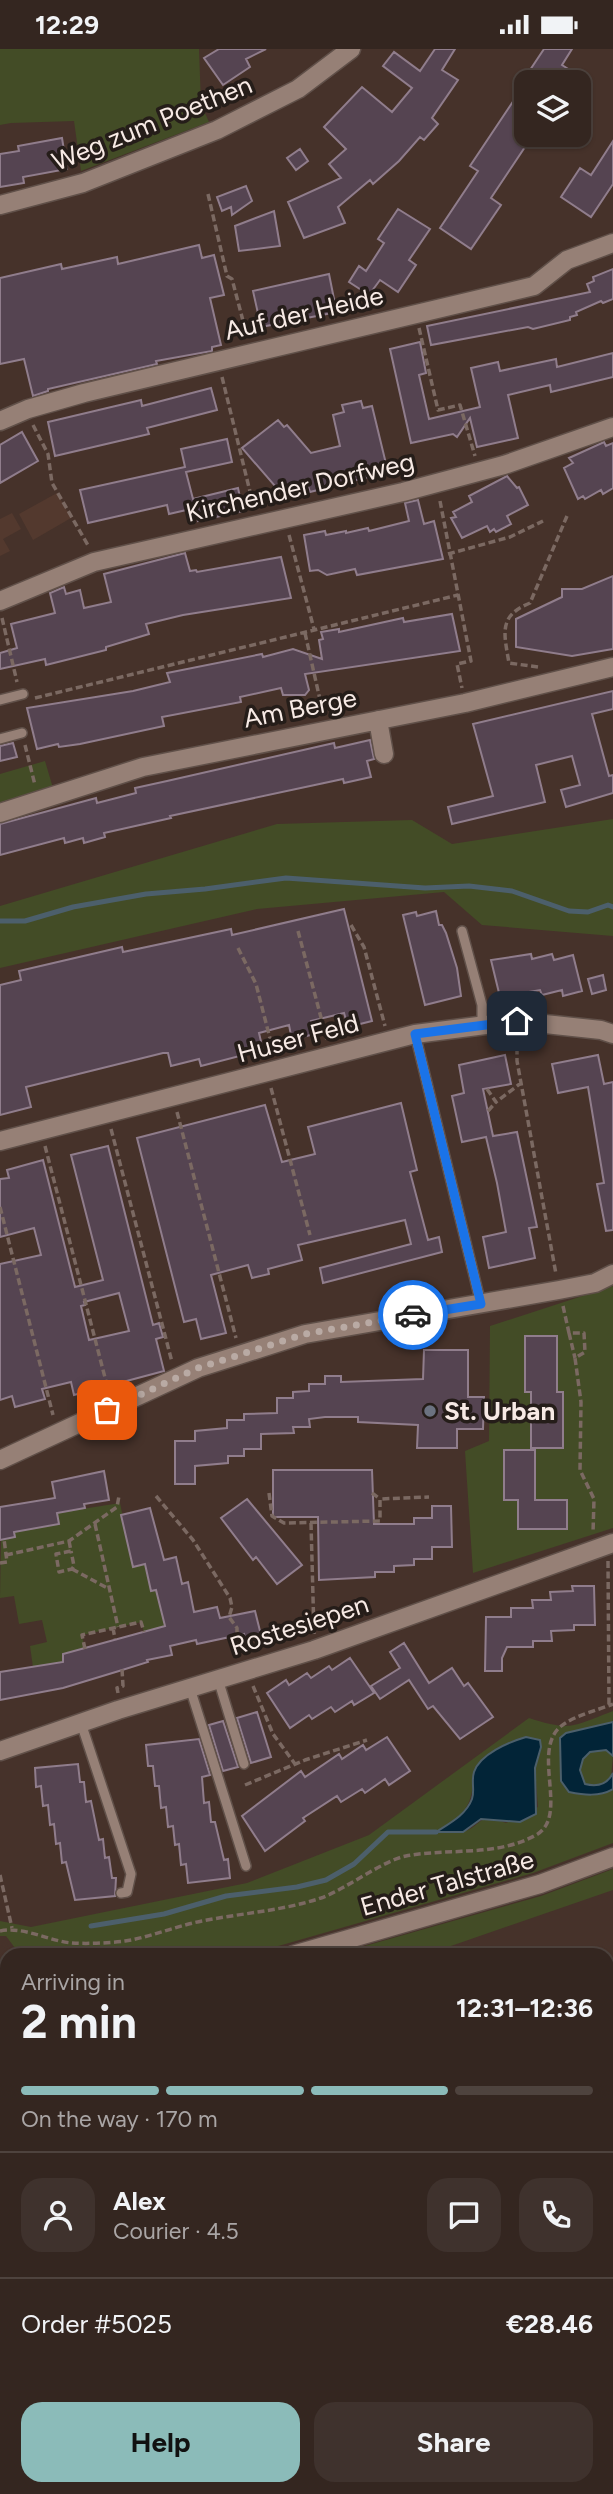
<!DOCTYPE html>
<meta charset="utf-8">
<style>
:root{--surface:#342620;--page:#3f322d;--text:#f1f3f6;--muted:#a9a5a5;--line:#4e433e;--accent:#8bbbb9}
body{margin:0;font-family:Figtree,sans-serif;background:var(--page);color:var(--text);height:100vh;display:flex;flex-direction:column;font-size:26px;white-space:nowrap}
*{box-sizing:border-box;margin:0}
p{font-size:23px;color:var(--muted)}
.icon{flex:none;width:38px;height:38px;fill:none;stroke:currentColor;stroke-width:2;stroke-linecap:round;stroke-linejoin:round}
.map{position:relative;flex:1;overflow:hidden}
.side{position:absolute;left:0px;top:1899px;width:614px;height:548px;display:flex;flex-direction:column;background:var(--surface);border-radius:21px 21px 0 0;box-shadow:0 2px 5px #0004,0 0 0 2px var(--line)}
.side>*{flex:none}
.fabs{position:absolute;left:514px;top:21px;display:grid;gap:14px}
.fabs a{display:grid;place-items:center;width:77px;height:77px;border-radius:14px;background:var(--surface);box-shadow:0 2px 5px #0004,0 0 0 2px var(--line);font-size:35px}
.pin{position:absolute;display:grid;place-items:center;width:60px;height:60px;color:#fff;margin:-30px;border-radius:14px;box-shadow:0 4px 10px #0006}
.courier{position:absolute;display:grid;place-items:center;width:70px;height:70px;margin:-35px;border:5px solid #1a73e8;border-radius:50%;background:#fff;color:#222;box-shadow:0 2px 9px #0007}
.overview em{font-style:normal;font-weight:700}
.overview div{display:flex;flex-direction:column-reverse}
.overview{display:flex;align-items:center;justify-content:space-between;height:119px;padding:0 21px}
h1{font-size:46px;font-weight:700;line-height:52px}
.bar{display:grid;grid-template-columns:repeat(4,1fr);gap:10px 7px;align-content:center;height:84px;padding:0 21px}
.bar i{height:9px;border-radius:5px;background:var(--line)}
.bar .active{background:var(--accent)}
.bar p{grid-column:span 4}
.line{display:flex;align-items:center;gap:18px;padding:0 21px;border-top:2px solid var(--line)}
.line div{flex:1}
.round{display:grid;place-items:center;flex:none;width:74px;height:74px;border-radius:21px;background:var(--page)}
.primary-button{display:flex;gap:14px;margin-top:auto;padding:14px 21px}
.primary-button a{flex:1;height:80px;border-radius:21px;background:var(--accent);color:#111;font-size:28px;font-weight:700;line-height:80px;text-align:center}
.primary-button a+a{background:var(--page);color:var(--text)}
.status{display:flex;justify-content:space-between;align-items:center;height:49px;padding:0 35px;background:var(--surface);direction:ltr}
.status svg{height:19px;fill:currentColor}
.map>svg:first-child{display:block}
.built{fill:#53392e}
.green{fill:#434c26;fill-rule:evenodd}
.water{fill:#022437;stroke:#4c5f6b;stroke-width:2}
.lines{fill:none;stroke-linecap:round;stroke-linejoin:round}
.stream{stroke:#4c5f6b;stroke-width:5}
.building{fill:#554451;stroke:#907d8c;stroke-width:2;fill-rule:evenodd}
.lane-casing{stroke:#605049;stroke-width:12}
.street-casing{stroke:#605049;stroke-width:21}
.secondary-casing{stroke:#605049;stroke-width:21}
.path{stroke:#7b6962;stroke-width:3.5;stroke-dasharray:7 3.5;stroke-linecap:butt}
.lane{stroke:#968076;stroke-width:9}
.street{stroke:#968076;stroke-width:18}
.secondary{stroke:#968076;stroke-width:18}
.done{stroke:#b9aaa4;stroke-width:7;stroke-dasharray:0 12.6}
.route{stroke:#1a73e8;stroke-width:9}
.worship-dot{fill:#6b7280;stroke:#251d19;stroke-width:2.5}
.labels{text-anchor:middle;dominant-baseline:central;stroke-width:7;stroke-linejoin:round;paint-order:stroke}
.street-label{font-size:26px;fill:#f7eae5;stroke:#251d19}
.poi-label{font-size:26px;font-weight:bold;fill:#f7eae5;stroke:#251d19;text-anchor:start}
</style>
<div class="status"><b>12:29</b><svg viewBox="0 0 49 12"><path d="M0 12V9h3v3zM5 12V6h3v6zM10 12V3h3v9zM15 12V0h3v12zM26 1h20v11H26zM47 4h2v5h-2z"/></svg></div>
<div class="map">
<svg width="613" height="2445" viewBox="0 0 613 2445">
<rect width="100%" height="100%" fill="#46322a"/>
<path class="built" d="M57,444L71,469L33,491L19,465Z
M12,464L21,480L3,490L10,502L0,507V470Z"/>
<path class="green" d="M0,0H199L201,55L209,73L81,122L74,72L11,74L0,76Z
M45,712L53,739L0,756V725Z
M613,770V887L482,876L444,843L257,860L0,919V857L277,775L412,771L452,795Z
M613,1237V1479L473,1524L465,1402L489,1392L490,1277Z
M120,1454L133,1517L145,1515L151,1542L156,1541L165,1577L144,1583L141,1573L82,1586L85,1600L63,1605V1613L33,1618L30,1597L47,1593L42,1571L19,1575L14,1547L0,1549L1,1491L15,1488L14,1483L59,1475L57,1464Z
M613,1662V1673L566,1684L560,1689L561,1732L569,1743C584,1746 599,1748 613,1740V1794L533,1824L247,1906H12L15,1899L6,1887H0V1872L31,1878L247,1834L369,1786L529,1669C572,1683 573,1677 613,1662ZM541,1698L535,1719L538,1758L506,1774C477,1762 482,1778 462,1783C455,1785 445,1782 438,1782C467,1764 472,1757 474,1723Z
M606,1701L613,1707L611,1729C602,1736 596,1738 585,1735L580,1721L583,1710L590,1703Z
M613,1820V1841L425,1906H333L541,1847Z
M7,1910V1974L0,1976V1916Z
M7,2001V2421L0,2423V2003Z
M613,2339V2442L605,2445H315L313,2440H607V2340Z"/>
<path class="water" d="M613,1673V1707L606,1701L590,1703L583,1710L580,1721L585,1735C597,1738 607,1736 613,1724V1740C599,1748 584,1746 569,1743L561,1732L560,1689L566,1684Z
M526,1688L540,1691L541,1698L535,1719L536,1765L520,1773L481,1770L463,1783H436C450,1774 466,1766 472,1750C475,1742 471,1732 474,1723C480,1705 509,1693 526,1688Z
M37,2440H127L126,2445H36Z
M146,2440H313L315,2445H147Z"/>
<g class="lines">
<path class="stream" d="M0,872H25L73,858L146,845L205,840L286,829L425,839L469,837L512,842L569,862L588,863L608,856L613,858
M91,1877L164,1865L226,1847L297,1838L326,1831L354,1815L388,1783H436
M343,2445L344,2440"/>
</g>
<path class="building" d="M219,0H266L246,10L250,18L223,36L204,9Z
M435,0H455L442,21L458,31L432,69L438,75L424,91L420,88L399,112L373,135L370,131L338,158L345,174L304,189L288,153L341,129L329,115L346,100L324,78L362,38L392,63L412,39L383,17L394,3L420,22Z
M544,0H572L562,16L573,23L567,33H527V86H533L491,149L501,156L471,200L440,179L478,122L470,117L526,33H522Z
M62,89L67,120L23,128L24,134L0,138V105L19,102L18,97Z
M613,92V135L591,168L561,148L580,119L591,126Z
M300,100L308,112L296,121L287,109Z
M246,137L252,152L232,166L231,158L222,162L217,148Z
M398,160L430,180L409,211L416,216L398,243L380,231L369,246L349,233L359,217L366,222L384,194L378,190Z
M274,162L280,197L239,202L235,177Z
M199,196L202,209L214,206L224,246L210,249L221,296L212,298V302L156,312L157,315L48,340V342L33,347L24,310L0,315V229L61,215L62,220L117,208L118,215Z
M613,220V250L603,254L601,252L576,263L577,266L570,268V271L533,280L528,278L431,296L427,277L590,243L587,235L594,232L593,228Z
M329,225L336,260L331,261L332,264L261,278L253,242Z
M420,293L426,324L419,326L429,370L480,358L471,319L498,313L500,322L556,310L557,318L613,304V328L551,343L550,336L508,346L518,389L477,398L470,369L457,388L453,385L411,394L390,300Z
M211,339L217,361L147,379L149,385L55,407L48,373L141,351L142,357Z
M361,352L363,359L372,357L388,423L310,443L308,437L281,444L242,399L278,371L284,378L287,376L311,404L340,397L333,366L344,363L342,356Z
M22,383L38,412L0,434V396Z
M227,390L232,413L186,423L193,450L238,439L243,462L198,472L195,459L169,465L167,456L88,474L80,441L185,418L181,400Z
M604,393L606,397L613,394V439L603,445L601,441L585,450L583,447L578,450L564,419L573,414L569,409Z
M507,427L517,439L519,438L528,456L507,467L511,475L496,483L494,480L490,483L487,477L462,489L451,469L456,468L453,463L472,453L469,447Z
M418,451L424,475L434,472L443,510L357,526L355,520L327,526L318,521L310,522L304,486L325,482L326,486L346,482V484L368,479L369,482L409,472L405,454Z
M185,504L190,522L196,521L197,523L281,508L291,549L183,566L146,575L149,585L106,598V601L46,616L45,610L0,620V604L17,599L11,575L55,564L50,544L64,538L66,545L80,541L84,559L111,553L104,525Z
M613,527V600L572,607L516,598V570L562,548V540H582Z
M452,565L460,602L305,625L309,641L305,646H283L281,639L240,648L241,653L162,668L164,677L80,695L59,698L58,695L37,700L27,659L133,642L170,633L167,624L262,605L263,608L293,600L322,610L319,591L323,590L321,583L339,580V583L403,569L404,573Z
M613,642V660L592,665L609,727L613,726V744L566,758L561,741L580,736L572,707L536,716L545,753L452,775L448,758L493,747L473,675Z
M370,691L374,710L367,712L371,728L344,734L343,730L170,767L171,769L104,784L105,788L84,794L83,789L65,794L64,789L0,806V775L96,749L97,754L136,744L135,739L167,732L334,694L335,699Z
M13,694L17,708L0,712V697Z
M344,860L372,972L348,978L344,964L311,972L314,985L292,991L289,976L259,984L263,1001L201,1017L199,1010L171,1017L168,1004H163L26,1038L31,1058L0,1066V936L21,931L19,922L122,898L123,903L231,880L232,886Z
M436,862L439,876H442L446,884L457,919L461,947L425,956L403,866L416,863L417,867Z
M531,905L532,910L552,905L554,911L573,906L582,942L563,947L562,941L542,946L540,941L500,948L491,911Z
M603,926L606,941L592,945L588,930Z
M505,1006L511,1035L483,1040L493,1087L517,1083L537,1178L529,1179L535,1209L489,1219L483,1188L506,1183L497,1134L486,1088L462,1093L452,1047L464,1044L459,1016Z
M598,1006L604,1035L613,1033V1181L606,1182L597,1135L604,1134L588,1038L558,1044L552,1015Z
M401,1054L417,1121L410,1123L428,1191L439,1188L442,1203L323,1234L320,1219L411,1195L405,1171L298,1196L302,1211L268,1220L269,1225L252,1229L248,1216L211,1226L226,1284L201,1290L196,1270L184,1273L137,1089L265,1056L282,1113L315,1105L308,1078Z
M108,1097L153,1276L159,1274L163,1288L156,1290L164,1322L74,1346L71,1333L42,1340L45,1350L15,1358L12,1347L0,1351V1215L41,1206L34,1179L0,1188V1130L9,1129L7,1121L43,1111L75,1238L103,1231L71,1106ZM119,1244L129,1282L89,1291L81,1257L85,1256L84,1253Z
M525,1287H557V1343H563V1399H531V1343H525Z
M424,1301H468V1348H484L483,1380H457V1399H417L418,1376L358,1373V1368H325L309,1370L310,1378H293L294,1384L261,1385V1400H244V1407H228V1414L195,1417V1435H175V1392H195V1382L227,1379V1371H244V1365L277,1364V1349H293V1343L309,1342V1335H325V1327H341V1333L423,1330Z
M504,1401H535V1451H567V1480H518V1451H504Z
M273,1421H372L374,1475H414V1469H432V1457H451L452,1498H432V1510H414V1516L394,1517V1523H375V1528L319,1531L318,1468H273Z
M104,1422L109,1451L84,1455L85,1459L57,1464L59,1475L14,1483L15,1488L0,1491V1458L55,1449L52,1433Z
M247,1450L302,1516L277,1535L256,1508L253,1511L221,1469Z
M150,1459L164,1511L176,1508L182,1535L188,1533L194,1563L217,1558L220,1569L255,1562L261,1586L245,1589L244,1585L197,1595L196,1591L170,1597L172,1606L147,1611L148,1613L119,1622L63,1639L0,1651V1623L63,1613V1605L165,1577L156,1541L151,1542L145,1515L133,1518L121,1466Z
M572,1537H594L595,1576H574V1581L551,1582L552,1592H533V1598H507L502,1609V1622H485L486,1568H511V1559H533L532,1551H551L550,1543L573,1542Z
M404,1594L429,1634L452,1619L464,1637L468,1634L493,1668L460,1690L433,1657L428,1660L409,1631L380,1650L371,1637L400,1619L390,1603Z
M350,1609L374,1644L354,1656L352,1652L335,1663L331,1658L312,1670L309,1666L290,1679L267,1644L286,1631L289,1636L307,1624L311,1629L329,1617L332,1621Z
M257,1663L271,1708L251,1714L237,1669Z
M223,1672L238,1718L223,1722L209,1676Z
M387,1688L410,1722L389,1736L385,1730L365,1744L362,1740L341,1753L337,1747L303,1769L305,1772L265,1802L242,1767L301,1722L305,1728L339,1705L342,1710L363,1696L366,1701Z
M199,1690L210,1726L202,1728L204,1754L209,1753L211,1773H215L224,1811L228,1810L230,1829L188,1834L186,1815L181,1816L179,1795L175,1796L173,1777L168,1778L166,1758L161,1759L159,1737H155L153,1717H148L146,1696Z
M78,1715L80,1733H84L86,1753L91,1752L99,1791L103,1790L105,1809L109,1808L112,1829H116L115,1847L75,1851L66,1813L62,1814L60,1794L56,1795L54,1775L50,1776L48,1756L43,1757L41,1737L36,1738L35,1719Z"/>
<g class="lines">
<defs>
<path id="lane" d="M0,651L23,645
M0,690L22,684
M462,882L482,956V976
M415,985L481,1255
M218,1630L244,1715
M190,1639L246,1817
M81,1674L131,1825L127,1843L121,1844"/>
<path id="street" d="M0,156L83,134L217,81L298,40L351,0
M0,372L28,360L84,344L534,237L567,211L613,194
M0,552L94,513L403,443L504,416L613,378
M378,671L384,705
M0,764L143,718L465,654L613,618
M0,1092L415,985L517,972L601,981L613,985
M0,1411L198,1319L305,1285L559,1241L595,1234L613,1225
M0,1702L118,1661L314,1601L613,1494"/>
<path id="secondary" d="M293,1906L540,1835L613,1808
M0,1991L7,1989"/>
</defs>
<use href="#lane" class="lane-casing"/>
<use href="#street" class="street-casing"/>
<use href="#secondary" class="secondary-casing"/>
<path class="path" d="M208,145L227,227L232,230L247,287
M419,279L438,361L460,356L475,407
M222,328L254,459
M33,376L48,405L52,434L89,498
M440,452L471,612L457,615L462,639
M289,486L314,580
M448,505L510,488L543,472
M2,569L17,633
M305,584L323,664
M538,618L509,614C504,584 498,567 530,554L567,467
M35,649L458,546
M25,696L35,736
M351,876L364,898L385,977
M298,882L327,991
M238,899L256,935L274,1005
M517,988V1012L556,1225
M271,1039L310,1186
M487,1040L496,1053L521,1034
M488,1062L496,1053
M177,1063L236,1289
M111,1080L172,1313
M45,1097L109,1344
M0,1158L53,1366
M563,1257L569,1284H584L585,1303L575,1309L581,1353L580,1421L594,1450L593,1484
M569,1284L575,1309
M269,1444L272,1467L284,1474L380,1472V1450L429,1448
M372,1444L380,1450
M156,1447L193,1491L230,1549L232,1558L229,1568L237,1579V1606
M311,1474L314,1585
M95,1475L118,1578
M69,1492L71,1502L56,1505L59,1523L72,1520L74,1517L71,1502
M6,1506L69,1492L117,1458L119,1447
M608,1512L609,1657
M0,1514L7,1513L4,1490
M72,1520L109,1540
M113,1579L115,1590
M85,1600L82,1586L141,1573L144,1583
M253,1637L273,1685L295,1715
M118,1644L117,1639L123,1637L122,1620
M245,1736L305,1711L367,1691
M0,1826L12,1879
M0,1882C24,1877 48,1892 72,1894C88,1895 109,1894 125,1892C151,1888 176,1877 202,1872C242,1864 282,1862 321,1849C346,1840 384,1811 406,1807C448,1799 497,1808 536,1786C571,1767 528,1698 564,1675C577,1666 598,1661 613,1655
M607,2377L613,2380"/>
<use href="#lane" class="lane"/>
<use href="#street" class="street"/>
<use href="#secondary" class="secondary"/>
</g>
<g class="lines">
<path class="done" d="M107,1361L198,1319L305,1285L413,1266"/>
<path class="route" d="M413,1266L481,1255L415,985L517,972"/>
</g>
<circle class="worship-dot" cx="430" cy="1362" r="7"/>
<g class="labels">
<g class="street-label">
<text transform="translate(152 74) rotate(-22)">Weg zum Poethen</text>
<text transform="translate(304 264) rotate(-13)">Auf der Heide</text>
<text transform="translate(300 438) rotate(-13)">Kirchender Dorfweg</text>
<text transform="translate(300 659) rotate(-11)">Am Berge</text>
<text transform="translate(298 989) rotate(-15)">Huser Feld</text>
<text transform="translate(299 1576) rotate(-18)">Rostesiepen</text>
<text transform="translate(447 1834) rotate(-16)">Ender Talstraße</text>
</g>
<g class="poi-label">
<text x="444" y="1362">St. Urban</text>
</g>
</g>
</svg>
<div class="fabs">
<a><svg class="icon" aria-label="layers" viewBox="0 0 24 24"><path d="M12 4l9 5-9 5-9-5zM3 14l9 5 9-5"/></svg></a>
</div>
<div class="pin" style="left:107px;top:1361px;background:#ea580c"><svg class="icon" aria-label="bag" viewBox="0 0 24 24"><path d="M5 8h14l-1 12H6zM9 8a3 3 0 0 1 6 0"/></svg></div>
<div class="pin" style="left:517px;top:972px;background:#1f2937"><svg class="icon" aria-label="home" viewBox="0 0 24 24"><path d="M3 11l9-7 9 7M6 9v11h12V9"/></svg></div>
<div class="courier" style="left:413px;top:1266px"><svg class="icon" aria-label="car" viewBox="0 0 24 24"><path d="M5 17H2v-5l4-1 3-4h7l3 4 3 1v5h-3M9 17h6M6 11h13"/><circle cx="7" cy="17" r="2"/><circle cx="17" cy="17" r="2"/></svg></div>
<section class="side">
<div class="overview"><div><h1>2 min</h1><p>Arriving in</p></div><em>12:31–12:36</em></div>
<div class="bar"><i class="active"></i><i class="active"></i><i class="active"></i><i></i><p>On the way · 170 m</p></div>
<div class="line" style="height:126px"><a class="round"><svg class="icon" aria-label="person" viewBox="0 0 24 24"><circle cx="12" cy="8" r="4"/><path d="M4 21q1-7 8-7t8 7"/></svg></a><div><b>Alex</b><p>Courier · 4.5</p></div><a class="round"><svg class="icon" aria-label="chat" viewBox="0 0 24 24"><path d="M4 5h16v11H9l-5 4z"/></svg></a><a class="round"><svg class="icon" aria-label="phone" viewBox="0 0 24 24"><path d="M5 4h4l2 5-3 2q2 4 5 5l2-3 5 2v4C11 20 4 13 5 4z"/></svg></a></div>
<div class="line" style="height:91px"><div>Order #5025</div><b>€28.46</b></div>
<div class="primary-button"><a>Help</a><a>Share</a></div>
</section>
</div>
